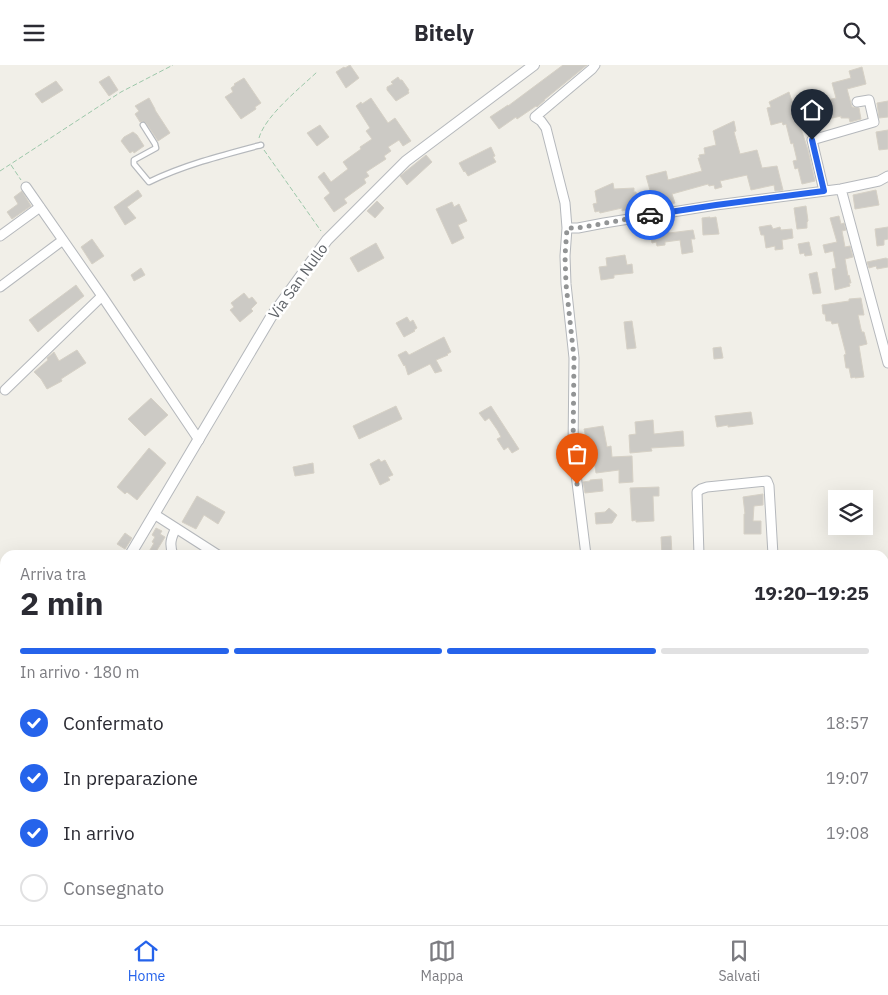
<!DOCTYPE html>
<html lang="it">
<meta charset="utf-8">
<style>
:root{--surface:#fff;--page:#f7f7f7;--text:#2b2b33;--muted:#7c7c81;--line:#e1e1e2;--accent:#2563eb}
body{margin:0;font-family:"IBM Plex Sans",sans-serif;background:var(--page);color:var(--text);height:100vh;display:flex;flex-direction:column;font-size:19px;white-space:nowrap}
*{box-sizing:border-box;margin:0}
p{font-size:16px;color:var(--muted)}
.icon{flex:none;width:28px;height:28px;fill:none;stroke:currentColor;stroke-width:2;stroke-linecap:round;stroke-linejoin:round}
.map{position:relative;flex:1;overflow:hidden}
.details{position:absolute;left:0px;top:485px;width:889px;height:375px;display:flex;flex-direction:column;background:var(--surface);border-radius:15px 15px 0 0;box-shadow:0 5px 20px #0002}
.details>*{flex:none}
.buttons{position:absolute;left:828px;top:425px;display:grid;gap:10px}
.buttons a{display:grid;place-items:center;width:45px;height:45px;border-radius:0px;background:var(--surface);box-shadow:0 5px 20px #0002;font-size:25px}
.pin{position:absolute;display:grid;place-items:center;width:42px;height:42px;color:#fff;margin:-51px -21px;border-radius:50% 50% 50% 0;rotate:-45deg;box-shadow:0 0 5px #0007}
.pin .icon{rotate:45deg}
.courier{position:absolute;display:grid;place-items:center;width:50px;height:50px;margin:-25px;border:4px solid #2563eb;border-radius:50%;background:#fff;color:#222;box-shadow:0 1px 6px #0007}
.headline em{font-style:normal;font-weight:700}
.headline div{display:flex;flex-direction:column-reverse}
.headline{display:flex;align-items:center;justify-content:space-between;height:85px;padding:0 20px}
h1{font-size:32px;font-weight:700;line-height:38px}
.bar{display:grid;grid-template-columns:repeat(4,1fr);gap:8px 5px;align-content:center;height:60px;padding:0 20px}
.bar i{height:6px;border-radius:4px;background:var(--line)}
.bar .selected{background:var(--accent)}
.bar p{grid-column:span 4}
ol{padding:0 20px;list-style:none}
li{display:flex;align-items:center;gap:15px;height:55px}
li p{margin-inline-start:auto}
li .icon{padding:5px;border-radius:50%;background:var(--accent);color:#fff;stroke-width:4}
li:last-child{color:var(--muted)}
li i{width:28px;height:28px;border:2px solid var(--line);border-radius:50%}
header{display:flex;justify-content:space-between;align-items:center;height:65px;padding:0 20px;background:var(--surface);font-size:22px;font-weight:700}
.tabs{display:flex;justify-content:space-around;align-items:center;height:70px;border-top:1px solid var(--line);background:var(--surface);font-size:14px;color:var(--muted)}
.tabs a{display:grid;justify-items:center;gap:2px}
.tabs .selected{color:var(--accent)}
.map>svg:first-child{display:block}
.building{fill:#cccac5;stroke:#d6d1c6}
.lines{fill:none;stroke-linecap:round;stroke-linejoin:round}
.service-casing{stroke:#b5b8bc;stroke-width:7}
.minor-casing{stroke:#b5b8bc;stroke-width:11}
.tertiary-casing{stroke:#b5b8bc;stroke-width:12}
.path{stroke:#9cc7a9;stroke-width:1;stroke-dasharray:5 2.5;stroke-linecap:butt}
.service{stroke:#fff;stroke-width:4.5}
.minor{stroke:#fff;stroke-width:9}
.tertiary{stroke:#fff;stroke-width:10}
.rail-casing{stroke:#b6b7b8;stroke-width:4.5}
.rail{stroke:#fff;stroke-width:2.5;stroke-dasharray:8;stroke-linecap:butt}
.done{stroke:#929495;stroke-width:5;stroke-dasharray:0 9}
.route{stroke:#2563eb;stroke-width:6}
.labels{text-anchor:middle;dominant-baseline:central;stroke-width:5;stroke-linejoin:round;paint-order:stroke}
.street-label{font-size:15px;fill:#5f6368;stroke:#fff}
</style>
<header><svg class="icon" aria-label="menu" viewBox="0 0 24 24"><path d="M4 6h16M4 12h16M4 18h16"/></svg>Bitely<svg class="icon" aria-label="search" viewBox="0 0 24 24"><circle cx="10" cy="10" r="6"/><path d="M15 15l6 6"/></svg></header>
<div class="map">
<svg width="888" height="860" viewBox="0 0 888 860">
<rect width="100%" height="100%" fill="#f1efe8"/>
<path class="building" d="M350,0L359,13L346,23L336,7L344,2L345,3Z
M563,0H587L544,35H545L537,42L536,41L517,54L516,52L499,64L490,52L508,40V41Z
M862,2L866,19L847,24L852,42L859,43L861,54L850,57L849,53H841V51L824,55L825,57L812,60L808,44H810L809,39L818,36L819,37L836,33L832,18L851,13L849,6Z
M109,11L118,25L109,31L99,17Z
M398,12L400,15H402L409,25L408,26L409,28L396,36L387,25V22L393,19L391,17Z
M244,13L261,38L255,42L256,44L241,54L225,32L233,27L231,23L235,20L234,19Z
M56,16L63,25L42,38L35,29Z
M789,27L808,85L815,116L802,119L798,103L795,104L793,96L797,95L793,78L791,79L786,59L783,60L782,57L771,60L767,43L771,42L769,37Z
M149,33L155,44V45L170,68L158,76L146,58L143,56L140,57L135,49L139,46L135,41Z
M371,33L388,58L395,53L411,76L403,81L399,75L388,82L391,86L384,91L386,94L366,107L369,111L364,114L366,118L344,134L347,138L334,147L324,133L330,128L318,112L324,107L331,117L348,104L343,97L361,84L360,82L372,74L366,66L370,63L356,41L361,37L362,39Z
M888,36V52L879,53L877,38Z
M734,56L736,66L734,67L740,89L757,85L762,103L777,101L783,125L775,126L774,120L751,125L747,110L720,116L722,122L715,124L714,120L709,121L708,119L672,129L675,138L655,143L646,111L666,106L668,115L702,106L698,93H700L699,90L705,89L704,83L716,80L713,66Z
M320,60L329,72L317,81L307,68Z
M888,65V84L879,85L876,67Z
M133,67L137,70L144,81L134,88L133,86L130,88L121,76L124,72Z
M491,82L495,91L493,92L496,97L468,111L465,106L464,107L459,98Z
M426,90L432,97L407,120L400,111Z
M613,118L614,124L634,123V127H636L638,137L631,140L632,143L622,146V143L600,148L599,146L595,147L593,139L597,138L595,126Z
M138,125L142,131L127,142L136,153L125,160L114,142Z
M876,125L879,140L855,144L853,130Z
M22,126L31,141L12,154L7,147L18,139L14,132Z
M377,136L384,143L375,153L367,146Z
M452,137L454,142L459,139L467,156L458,160L464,173L452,179L436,144Z
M806,141L808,156L807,157V163L797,164L794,143Z
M839,151L841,159L844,158L846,165L842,166L845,182L850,181L853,192L845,194L848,211L849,210L851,218H849L850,221L835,225L832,204L836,203L833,186L825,188L823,180L837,177L830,153Z
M710,152V153L716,152L719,169L703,170L702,153Z
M668,159L669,168L693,165L695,174H691L693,187L682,189L680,175L665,177V180L657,181L656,177L652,178L650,167L655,166V162Z
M771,160L773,164L780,162L781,165L792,164L793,173L782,175L783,184L775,185V181L766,183L764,170H761L759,162Z
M888,162V174L884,175V180L877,181L875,164Z
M92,174L104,191L92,199L81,182Z
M809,177L812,190L805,191L804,188L800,189L798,179Z
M376,178L384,193L358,207L350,193Z
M625,190L627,200L632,199L633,208L614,210V213L601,215L599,202L607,201L606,193Z
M886,193L888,194V202L877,204L876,201L869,203L867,197Z
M141,203L145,210L134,216L131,210Z
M817,207L821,228L813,229L809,209Z
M76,220L84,231L38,267L29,255Z
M244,228L249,234L252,232L257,238L251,244L253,246L240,257L230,245L234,242L231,238Z
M861,233L864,250H858L861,264L862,267H864L867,279L859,281L864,312L855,313V312L851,313L849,303H846L844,290L846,289L838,258L832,259L831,256H826L825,249H823L822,240L849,236V234Z
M407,252L410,257L413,255L417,263L414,265L415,266L404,272L396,258Z
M632,256L636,283L627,284L624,257Z
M444,272L451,287L447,289L448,290L436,295L442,306L435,308L430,299L408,310L405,300L404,301L398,290L406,286L409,290Z
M721,282L723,293L714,294L713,283Z
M77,285L86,298L61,314L62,316L47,324L41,314L34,307L48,295L47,293L54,287L59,296Z
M151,333L168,350L145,371L128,354Z
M396,341L402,354L359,374L353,361Z
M491,341L519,384L512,388L508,382L504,385L497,374L501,372L498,366L489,353L485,356L479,348Z
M751,347L753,359L728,362V360L717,362L715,351Z
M653,355L654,369L683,366L684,381L651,383L652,386L630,388L629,370L636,369L635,357Z
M603,361L607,382L611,381L612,392L632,391L633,417L619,418V405L596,408L591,376L587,377L584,364Z
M149,383L166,398L137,435L127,427L125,429L117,422Z
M379,394L381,397L385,395L393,410L388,412L390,415L380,420L370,399Z
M313,398L314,408L295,411L293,402Z
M602,414L603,426L585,428L583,417L590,416V415Z
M659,422V431H653L654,456L636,457V455L632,456L630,423Z
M763,429V440L754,441L753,456H761V469H744V449H745L743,432Z
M197,431L225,447L218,459L204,450L196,464L182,457Z
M609,443L617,450L612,458L596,459L595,448L605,447Z
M156,463L162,466L160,469L165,472L154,490H147L154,478L152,477L155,472L152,470Z
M125,468L132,473L125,484L117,479Z
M671,471L672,490H662L661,472Z"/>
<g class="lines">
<defs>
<path id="service" d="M143,60L155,79L156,83L134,95V99L149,117C184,100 223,90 261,80
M618,855L620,860"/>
<path id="minor" d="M26,122L102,231L199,375
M841,124L888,298
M824,126L812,75L874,57L869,35L857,37
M567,163H578L604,158L716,140L841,124L879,116L888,111
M0,171L40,142
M0,222L63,175
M5,325L102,231
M154,449L218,490
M173,490C169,479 171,473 176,463
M586,490L573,385L574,293L566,219L565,191L567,163L565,138L546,63L541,56L535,52L592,4L595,0
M699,490L697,427L701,424L707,422L767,416L769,421L773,490
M0,528L5,534
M884,612L888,611
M675,855L679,860"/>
<path id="tertiary" d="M130,490L271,252L327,175L406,96L534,0
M0,586L5,585"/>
</defs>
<use href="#service" class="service-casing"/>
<use href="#minor" class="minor-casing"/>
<use href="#tertiary" class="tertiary-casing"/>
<path class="path" d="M259,73C265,51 300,23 317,7
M264,85L321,166
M11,100L21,115
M0,106L121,27L173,0
M43,855L44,860"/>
<use href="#service" class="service"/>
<use href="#minor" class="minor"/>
<use href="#tertiary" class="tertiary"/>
<defs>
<path id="rail" d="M637,855L639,860"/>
</defs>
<use href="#rail" class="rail-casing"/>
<use href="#rail" class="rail"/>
</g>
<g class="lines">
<path class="done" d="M577,419L573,384L574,293L566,219L565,191L567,163H578L650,150"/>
<path class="route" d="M650,150L716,140L824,126L812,75"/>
</g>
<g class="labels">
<g class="street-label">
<text transform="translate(298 216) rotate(-54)">Via San Nullo</text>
</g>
</g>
</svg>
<div class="buttons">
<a><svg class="icon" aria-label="layers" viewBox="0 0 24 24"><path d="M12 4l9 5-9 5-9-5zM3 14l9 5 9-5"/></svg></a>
</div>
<div class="pin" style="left:577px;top:419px;background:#ea580c"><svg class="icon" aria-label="bag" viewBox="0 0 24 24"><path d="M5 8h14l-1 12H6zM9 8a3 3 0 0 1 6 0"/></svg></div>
<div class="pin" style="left:812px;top:75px;background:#1f2937"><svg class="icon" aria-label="home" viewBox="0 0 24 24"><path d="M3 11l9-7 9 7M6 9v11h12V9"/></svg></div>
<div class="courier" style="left:650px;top:150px"><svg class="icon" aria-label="car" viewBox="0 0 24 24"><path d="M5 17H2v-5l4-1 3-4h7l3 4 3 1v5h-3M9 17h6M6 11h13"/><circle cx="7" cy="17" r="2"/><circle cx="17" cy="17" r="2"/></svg></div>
<section class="details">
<div class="headline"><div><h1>2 min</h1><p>Arriva tra</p></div><em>19:20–19:25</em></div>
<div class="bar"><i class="selected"></i><i class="selected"></i><i class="selected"></i><i></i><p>In arrivo · 180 m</p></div>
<ol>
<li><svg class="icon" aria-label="check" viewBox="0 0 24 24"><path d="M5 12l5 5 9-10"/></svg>Confermato<p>18:57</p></li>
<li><svg class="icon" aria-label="check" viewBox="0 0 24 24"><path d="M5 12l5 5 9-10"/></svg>In preparazione<p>19:07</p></li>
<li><svg class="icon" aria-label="check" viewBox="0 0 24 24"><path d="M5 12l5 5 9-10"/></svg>In arrivo<p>19:08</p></li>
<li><i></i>Consegnato</li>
</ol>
</section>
</div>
<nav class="tabs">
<a class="selected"><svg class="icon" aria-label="home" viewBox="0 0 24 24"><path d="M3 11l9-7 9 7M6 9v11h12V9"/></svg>Home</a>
<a><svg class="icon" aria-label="map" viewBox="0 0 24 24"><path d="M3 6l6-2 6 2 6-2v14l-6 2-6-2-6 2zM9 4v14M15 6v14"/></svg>Mappa</a>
<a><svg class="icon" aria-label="saved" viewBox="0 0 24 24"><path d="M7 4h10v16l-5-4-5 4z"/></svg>Salvati</a>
</nav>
